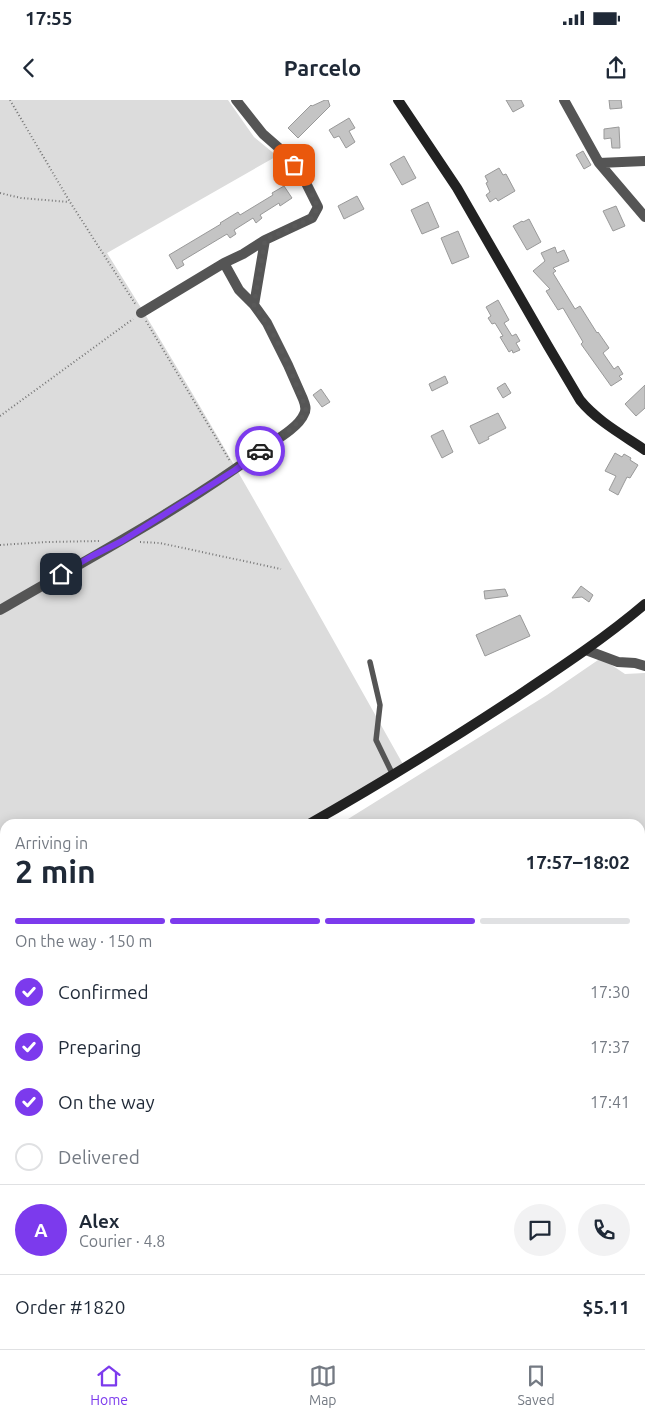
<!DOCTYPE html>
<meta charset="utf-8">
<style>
:root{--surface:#fff;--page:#f2f2f3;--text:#1f2937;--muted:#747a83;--line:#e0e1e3;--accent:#7c3aed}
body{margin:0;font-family:Ubuntu,sans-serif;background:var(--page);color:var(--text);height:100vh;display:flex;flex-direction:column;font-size:19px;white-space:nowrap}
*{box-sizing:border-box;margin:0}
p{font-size:16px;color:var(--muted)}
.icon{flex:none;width:28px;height:28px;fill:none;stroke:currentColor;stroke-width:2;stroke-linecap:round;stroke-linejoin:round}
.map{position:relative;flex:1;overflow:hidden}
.drawer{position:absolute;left:0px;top:719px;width:645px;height:531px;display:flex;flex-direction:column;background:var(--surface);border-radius:15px 15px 0 0;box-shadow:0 2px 12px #0003}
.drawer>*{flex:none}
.pin{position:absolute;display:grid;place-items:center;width:42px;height:42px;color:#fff;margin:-21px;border-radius:10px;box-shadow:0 2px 8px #0006}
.courier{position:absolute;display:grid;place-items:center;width:50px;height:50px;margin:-25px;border:4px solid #7c3aed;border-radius:50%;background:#fff;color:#222;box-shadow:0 1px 6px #0007}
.summary em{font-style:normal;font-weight:700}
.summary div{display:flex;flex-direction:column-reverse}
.summary{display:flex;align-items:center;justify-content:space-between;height:85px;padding:0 15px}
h1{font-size:32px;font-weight:700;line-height:38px}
.bar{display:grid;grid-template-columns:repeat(4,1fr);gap:8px 5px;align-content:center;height:60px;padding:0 15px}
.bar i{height:6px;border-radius:4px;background:var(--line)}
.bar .selected{background:var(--accent)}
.bar p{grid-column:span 4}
.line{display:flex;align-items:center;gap:12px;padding:0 15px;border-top:1px solid var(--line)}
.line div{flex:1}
.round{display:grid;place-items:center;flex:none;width:52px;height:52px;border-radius:26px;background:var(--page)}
ol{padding:0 15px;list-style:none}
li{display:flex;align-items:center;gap:15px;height:55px}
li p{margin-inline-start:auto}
li .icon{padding:5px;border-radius:50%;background:var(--accent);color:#fff;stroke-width:4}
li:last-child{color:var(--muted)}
li i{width:28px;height:28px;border:2px solid var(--line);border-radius:50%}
.status{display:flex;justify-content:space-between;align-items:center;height:35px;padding:0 25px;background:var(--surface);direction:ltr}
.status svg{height:14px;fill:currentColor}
header{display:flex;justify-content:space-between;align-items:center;height:65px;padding:0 15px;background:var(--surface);font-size:22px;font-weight:700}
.tab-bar{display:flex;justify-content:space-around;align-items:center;height:70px;border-top:1px solid var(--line);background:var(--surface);font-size:14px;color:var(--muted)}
.tab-bar a{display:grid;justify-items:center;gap:2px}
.tab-bar .selected{color:var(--accent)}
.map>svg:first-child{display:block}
.green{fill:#dcdcdc}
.building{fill:#c4c4c4;stroke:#999}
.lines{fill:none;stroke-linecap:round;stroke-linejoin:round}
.path{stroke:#777;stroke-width:2;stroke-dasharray:1 2.5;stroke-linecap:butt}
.lane{stroke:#555;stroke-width:5.5}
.street{stroke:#555;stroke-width:10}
.secondary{stroke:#222;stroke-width:10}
.done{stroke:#595959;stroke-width:5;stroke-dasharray:0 9}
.route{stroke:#7c3aed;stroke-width:6}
</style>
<div class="status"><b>17:55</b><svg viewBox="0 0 49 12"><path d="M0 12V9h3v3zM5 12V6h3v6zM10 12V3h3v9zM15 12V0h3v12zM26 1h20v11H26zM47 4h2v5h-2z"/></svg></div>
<header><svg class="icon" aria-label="back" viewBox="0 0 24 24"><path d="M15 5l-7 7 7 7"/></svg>Parcelo<svg class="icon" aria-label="share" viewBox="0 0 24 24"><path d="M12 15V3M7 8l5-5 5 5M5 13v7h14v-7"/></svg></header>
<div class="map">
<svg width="645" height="1249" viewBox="0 0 645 1249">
<rect width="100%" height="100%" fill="#fff"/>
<path class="green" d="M0,0H228L254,37L277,56L107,153C212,320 307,494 404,666L310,724H5V907L0,910Z
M601,558L625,574L645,573V1017L640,1018V724H340L547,595Z"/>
<path class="building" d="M325,0H328L330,6L298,38L288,28L311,5L312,6Z
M506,0H521L524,6L513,12Z
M609,0H621L622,8L610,9Z
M349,18L355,28L349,31L355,42L346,48L339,36L334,38L329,30Z
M619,27L620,48H612L611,38L604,39V29Z
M583,51L591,65L584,69L576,55Z
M404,56L416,78L402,85L390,64Z
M499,68L503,75L506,74L515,91L498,101L496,98L490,102L486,95L490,92L486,83L488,82L485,76Z
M284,86L292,98L280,106L279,103L260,115L262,118L256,123L253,118L234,130L236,134L230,138L227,134L182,161L184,165L177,169L169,155L221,124L220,123L238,112L240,115L273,95L272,93Z
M357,96L364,109L344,119L338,106Z
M428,102L439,127L422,134L411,110Z
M616,106L625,126L613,131L603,111Z
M529,119L541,142L527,150L513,126L522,121L523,122Z
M458,131L469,157L452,164L441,138Z
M555,147L557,153L564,150L569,161L553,168L556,171L553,173L575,209L580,206L597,233L598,232L609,248L603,253L614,269L618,266L623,274L619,276L622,279L611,286L581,244L583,242L563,208L558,210L546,191L550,189L533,171L545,161L541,153Z
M498,200L509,220L504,223L512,236L516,234L520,241L516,243L520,250L513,253L512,250L509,252L500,237L503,236L495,223L492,224L488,218L491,216L486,207Z
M445,276L448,283L432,291L429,284Z
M505,283L511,293L503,298L497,288Z
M645,285V308L636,316L625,304Z
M321,289L330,302L322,307L313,295Z
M498,313L506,328L488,337L489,339L479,344L470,326Z
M443,330L453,352L442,358L431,336Z
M615,353L622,357L624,354L631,358L630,360L638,365L630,378L627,377L618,395L609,390L616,376L605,371Z
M581,486L593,495L589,502L582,497L572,498Z
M505,489L508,496L485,499L484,491Z
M520,515L530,536L485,556L476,535Z"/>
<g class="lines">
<path class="path" d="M10,0L70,102L136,205
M0,93L21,98L69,102
M146,221L230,361
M0,316L133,219
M140,442L160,443L281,469
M0,445L47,442L100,441"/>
<path class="lane" d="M370,562L380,605L376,640L393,675
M0,853L5,858"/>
<path class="street" d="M564,0L599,63L645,61
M599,63L645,117
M254,205L265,140
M141,213L224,163L243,154L265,140L312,118L318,107L302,75L287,55L263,34L236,0
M0,510C89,458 181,410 264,348C276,340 299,327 304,314C307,309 305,304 303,299L288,265L267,223L254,205L239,190L224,163
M586,550L618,562L635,563L645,566
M0,938L5,949
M640,1030L645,1029
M150,1245L152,1249
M553,1245L555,1249
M529,1249L540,1245"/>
<path class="secondary" d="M398,0L457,88L548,246L580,300C597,321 623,335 645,350
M309,724C378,685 446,643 513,599C558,569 604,539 645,504
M0,911L5,908"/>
</g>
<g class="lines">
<path class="done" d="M260,351L291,329L300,320L305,313L306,308L288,265L276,239L267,224L254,205L265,140L312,118L318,107L302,75L294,65"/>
<path class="route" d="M61,474L92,456L122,441L235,370L260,351"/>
</g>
</svg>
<div class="pin" style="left:294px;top:65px;background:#ea580c"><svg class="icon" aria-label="bag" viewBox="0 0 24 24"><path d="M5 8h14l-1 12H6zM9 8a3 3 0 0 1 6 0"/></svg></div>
<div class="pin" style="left:61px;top:474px;background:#1f2937"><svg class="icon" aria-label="home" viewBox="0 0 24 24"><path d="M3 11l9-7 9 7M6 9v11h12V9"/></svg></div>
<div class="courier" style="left:260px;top:351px"><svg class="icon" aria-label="car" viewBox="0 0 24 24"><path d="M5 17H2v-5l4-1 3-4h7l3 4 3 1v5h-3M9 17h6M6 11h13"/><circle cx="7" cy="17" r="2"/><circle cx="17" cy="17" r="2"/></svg></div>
<section class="drawer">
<div class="summary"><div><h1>2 min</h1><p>Arriving in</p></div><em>17:57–18:02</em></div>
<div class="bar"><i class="selected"></i><i class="selected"></i><i class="selected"></i><i></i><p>On the way · 150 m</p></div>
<ol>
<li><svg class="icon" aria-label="check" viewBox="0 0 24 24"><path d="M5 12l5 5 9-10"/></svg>Confirmed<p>17:30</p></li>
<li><svg class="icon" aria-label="check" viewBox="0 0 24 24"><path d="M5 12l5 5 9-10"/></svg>Preparing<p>17:37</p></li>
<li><svg class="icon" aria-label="check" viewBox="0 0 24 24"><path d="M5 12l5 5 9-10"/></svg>On the way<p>17:41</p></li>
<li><i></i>Delivered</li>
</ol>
<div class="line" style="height:90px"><b class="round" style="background:var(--accent);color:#fff">A</b><div><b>Alex</b><p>Courier · 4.8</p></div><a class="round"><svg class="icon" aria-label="chat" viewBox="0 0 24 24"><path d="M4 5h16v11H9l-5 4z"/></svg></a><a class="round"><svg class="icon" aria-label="phone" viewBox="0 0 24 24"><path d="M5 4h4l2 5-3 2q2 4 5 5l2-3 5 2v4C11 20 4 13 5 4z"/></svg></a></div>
<div class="line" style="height:65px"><div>Order #1820</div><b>$5.11</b></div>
</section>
</div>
<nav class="tab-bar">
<a class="selected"><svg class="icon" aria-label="home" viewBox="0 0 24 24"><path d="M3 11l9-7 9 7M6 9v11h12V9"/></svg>Home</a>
<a><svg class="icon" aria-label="map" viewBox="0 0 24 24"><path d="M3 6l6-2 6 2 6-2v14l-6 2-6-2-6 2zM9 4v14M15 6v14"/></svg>Map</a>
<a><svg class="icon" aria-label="saved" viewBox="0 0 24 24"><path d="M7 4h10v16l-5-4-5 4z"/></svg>Saved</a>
</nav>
